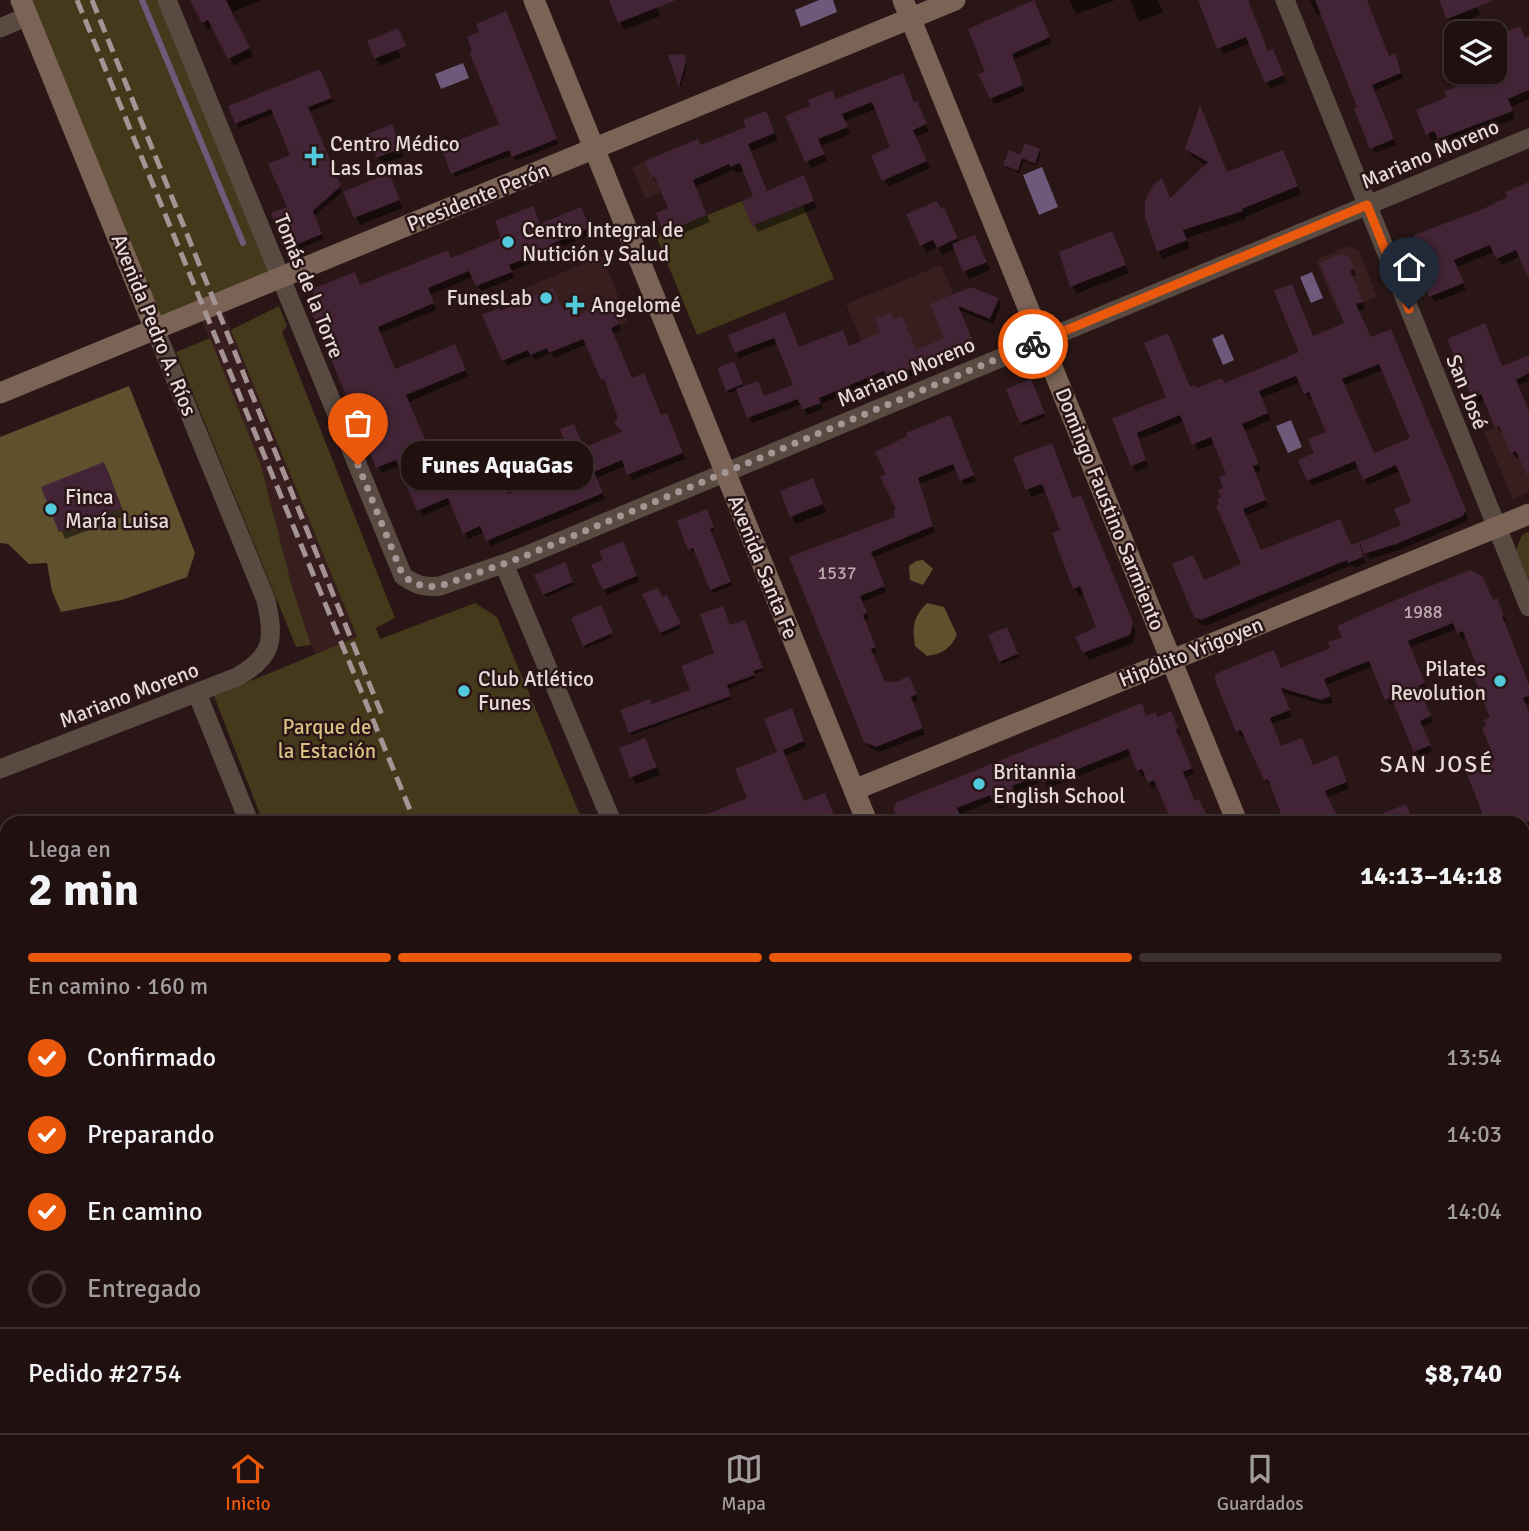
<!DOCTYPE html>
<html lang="es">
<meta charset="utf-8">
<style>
:root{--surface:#201010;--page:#281919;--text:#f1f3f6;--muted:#a29d9f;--line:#3d3030;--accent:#ea580c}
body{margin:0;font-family:Signika,sans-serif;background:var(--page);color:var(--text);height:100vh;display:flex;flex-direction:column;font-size:26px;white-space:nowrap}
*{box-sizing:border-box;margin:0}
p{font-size:23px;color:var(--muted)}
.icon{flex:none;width:38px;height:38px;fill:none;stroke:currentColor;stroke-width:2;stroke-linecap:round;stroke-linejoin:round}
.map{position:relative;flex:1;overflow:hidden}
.panel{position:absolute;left:0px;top:816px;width:1530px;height:618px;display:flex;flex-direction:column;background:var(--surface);border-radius:21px 21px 0 0;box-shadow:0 2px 5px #0004,0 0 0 2px var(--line)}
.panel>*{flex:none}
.buttons{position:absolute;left:1444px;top:21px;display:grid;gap:14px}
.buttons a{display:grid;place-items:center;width:63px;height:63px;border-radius:14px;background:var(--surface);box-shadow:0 2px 5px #0004,0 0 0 2px var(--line);font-size:35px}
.pin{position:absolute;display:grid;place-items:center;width:60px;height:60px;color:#fff;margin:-72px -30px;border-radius:50% 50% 50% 0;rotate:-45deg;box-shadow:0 0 7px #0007}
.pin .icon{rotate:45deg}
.courier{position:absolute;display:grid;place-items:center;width:70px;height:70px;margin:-35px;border:5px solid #ea580c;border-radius:50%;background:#fff;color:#222;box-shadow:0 2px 9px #0007}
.bubble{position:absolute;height:49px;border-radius:21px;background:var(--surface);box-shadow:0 2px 5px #0004,0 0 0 2px var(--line);font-size:23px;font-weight:700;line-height:49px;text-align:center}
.overview em{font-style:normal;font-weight:700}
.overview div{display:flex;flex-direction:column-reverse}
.overview{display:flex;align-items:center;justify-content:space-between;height:119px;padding:0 28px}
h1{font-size:46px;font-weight:700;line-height:52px}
.bar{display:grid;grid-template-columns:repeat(4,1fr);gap:10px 7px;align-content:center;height:84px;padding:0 28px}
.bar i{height:9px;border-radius:5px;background:var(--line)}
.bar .on{background:var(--accent)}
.bar p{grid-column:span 4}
.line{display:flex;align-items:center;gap:18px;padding:0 28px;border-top:2px solid var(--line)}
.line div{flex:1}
ol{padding:0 28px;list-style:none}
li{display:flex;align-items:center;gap:21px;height:77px}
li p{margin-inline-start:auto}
li .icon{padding:7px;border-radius:50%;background:var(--accent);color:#fff;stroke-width:4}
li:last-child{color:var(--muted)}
li i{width:38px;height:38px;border:4px solid var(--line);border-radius:50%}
.tab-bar{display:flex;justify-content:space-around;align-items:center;height:98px;border-top:2px solid var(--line);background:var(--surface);font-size:19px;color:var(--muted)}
.tab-bar a{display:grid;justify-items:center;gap:4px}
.tab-bar .on{color:var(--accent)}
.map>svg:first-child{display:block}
.built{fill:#381e1e}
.green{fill:#45391c}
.forest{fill:#5f502e}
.water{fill:#6d5a7a}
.shadow{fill:#0007;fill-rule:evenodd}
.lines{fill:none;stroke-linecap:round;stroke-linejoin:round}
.stream{stroke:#6d5a7a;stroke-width:6}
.building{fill:#432436;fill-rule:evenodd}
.street{stroke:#594b42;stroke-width:19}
.secondary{stroke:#7b6456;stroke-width:21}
.rail{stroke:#a49493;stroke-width:5;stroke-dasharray:14 7;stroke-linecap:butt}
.done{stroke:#a59594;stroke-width:7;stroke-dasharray:0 12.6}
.route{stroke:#ea580c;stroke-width:9}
.poi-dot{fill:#53cadc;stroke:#2a1616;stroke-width:2.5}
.labels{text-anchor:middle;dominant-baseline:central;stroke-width:5;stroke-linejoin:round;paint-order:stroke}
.number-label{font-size:18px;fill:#beacb0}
.poi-label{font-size:21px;fill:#e7d9d8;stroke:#2a1616;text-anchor:start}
.street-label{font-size:21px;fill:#e7d9d8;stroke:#2a1616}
.park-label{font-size:21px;fill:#d9bf82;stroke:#2a1616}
.neighbourhood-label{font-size:23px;letter-spacing:2px;fill:#e7d9d8;stroke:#2a1616}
</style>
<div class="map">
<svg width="1529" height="1433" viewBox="0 0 1529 1433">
<rect width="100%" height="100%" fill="#2a1616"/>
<path class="built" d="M698,139L712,171L645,199L632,167Z
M1348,246L1359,251L1377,297L1338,313L1316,260Z
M201,254L231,330L432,822L324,683L291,583L261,465L178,263Z
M602,256L628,321L549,353L522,289Z
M941,265L974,343L879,382L846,304Z
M1529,412V492L1513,499L1484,432Z
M1529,1077V1232L1523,1235L1522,1079Z"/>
<path class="green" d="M21,0H167L281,277L155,329Z
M742,201L753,226L803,205L834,279L697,335L656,236Z
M279,306L287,326L282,332L395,618L376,628L380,639L475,603L497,617L583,822H263L214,696L357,637L231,330Z
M210,338L261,465L291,583L311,645L296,647L176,352Z
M1529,531V581L1516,550L1522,535Z
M497,1426H688L691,1433H500Z"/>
<path class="forest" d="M129,386L195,553L187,577L122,600L61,612L52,591L47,563L29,564L8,544L0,543V437Z
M923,560L933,569L923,585L910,580L909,566L916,561Z
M927,603L944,607L957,635C950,649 942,654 927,656L915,646C912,627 913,617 927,603Z"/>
<path class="water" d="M819,0H833L837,12L801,27L795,10Z
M463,63L469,78L441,89L435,74Z
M1042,167L1058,207L1039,215L1023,175Z
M1312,272L1323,298L1311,303L1300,277Z
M1223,334L1234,360L1223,365L1212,339Z
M1291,420L1302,447L1288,453L1276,426Z"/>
<path class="shadow" d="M196,0H261L233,12L253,56L234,66L213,27L207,30Z
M611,0H654L660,16L624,30Z
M1069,0H1116L1076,14Z
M1130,0H1158L1163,12L1139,22Z
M1198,0H1247L1268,53L1276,58L1286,82L1270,88L1250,43L1223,54Z
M1310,0H1367L1389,58L1394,56L1403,78L1374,91L1396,145L1375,153L1360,108L1322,13L1317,15Z
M1441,0H1473L1480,15L1453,26Z
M1037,7L1052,43L1013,60L1025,91L994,104L981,75L988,72Z
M508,18L558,144L516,161L512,155L455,177L453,173L501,125Z
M1529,38V99L1511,107L1515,119L1443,146L1439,138L1432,141L1428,134L1449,98L1479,79L1476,72H1494L1525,40Z
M393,41L401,57L380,66L375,58Z
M671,56L685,60L687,66L681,87Z
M322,75L333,102L309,112L342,192L314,216L323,239L297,250L287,245L284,240L289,208L292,156L274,113L239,128L230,107Z
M902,75L929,131L916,137L930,168L888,187L873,157L893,148L876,109L845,121L850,134L821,146L827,161L811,168L787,117Z
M769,120L778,140L751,151L767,192L807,184L817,208L758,232L744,202L756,197L745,170L736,173L734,170L695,187L710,222L670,239L658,214L670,209L659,182L656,183L653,176L701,147Z
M396,134L404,156L382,164L378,157Z
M1187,148L1228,174L1287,160L1301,194L1245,217L1246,219L1186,238L1190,248L1163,259L1159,251L1171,200L1207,166L1192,156Z
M1039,150L1041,153L1036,166L1024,161L1019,173L1007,168L1005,165Z
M393,183L402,208L360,225L345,192Z
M1529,184V247L1524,254L1502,265L1494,252L1457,267L1466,290L1435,302L1431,296L1484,210Z
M941,211L948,217L959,243L979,245L990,270L969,279L956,249L942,255L938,247L926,253L909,215Z
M584,215L592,234L551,251L553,255L511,271L514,278L481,291L474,276L430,295L436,310L380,333L395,371L458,352L468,376L409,402L437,469L450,495L508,496L549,479L584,450L622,433L616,424L620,418L608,384L606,385L603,379L587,344L554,358L551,353L535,360L532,355L507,366L484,316L562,309L576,318L613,310L621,330L612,334L632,380L661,417L670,420L685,459L632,480L626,466L596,478L605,499L491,546L484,532L468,539L452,503L422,516L400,465L381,473L378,467L360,287L451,260L540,226Z
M1115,240L1129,273L1076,294L1061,253Z
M1322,264L1352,266L1356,275L1352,277L1365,309L1359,311L1371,339L1394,337L1468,518L1466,522L1399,550L1369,559L1366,553L1403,526L1414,503L1400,471L1368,485L1359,467L1312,486L1301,461L1316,454L1328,433L1314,398L1309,400L1301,382L1261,398L1270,420L1244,431L1261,470L1255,473L1268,506L1245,516L1261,552L1351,547L1358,544L1366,563L1354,568L1352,565L1205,626L1199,623L1195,616L1204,582L1243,565L1222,505L1228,475L1215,443L1198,450L1185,421L1139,439L1148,467L1136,472L1114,420L1190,389L1196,390L1225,385L1302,353L1314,338L1346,324ZM1383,370L1413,439L1374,455L1344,385Z
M998,299L1001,305L993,324L959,310L975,349L892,384L888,376L821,404L823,409L807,415L802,404L752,423L738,390L729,393L727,390L735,366L744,388L764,398L795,386L778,343L739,358L730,336L785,314L799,349L849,348L916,351L946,339L932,305Z
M1529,357V381L1518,385L1529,413V475L1521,457L1516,459L1503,431L1500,432L1497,426L1485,400L1477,403L1473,397L1502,368Z
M1032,385L1045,417L1023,426L1008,390Z
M952,423L976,481L965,485L957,469L919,484L935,532L872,558L886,592L862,602L869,619L864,621L877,653L873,655L885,684H912L918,700L912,702L925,734L880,752L870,748L866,741L791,558L897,518L895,511Z
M1056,453L1074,499L1085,504L1136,632L1133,643L1089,660L1084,652L1098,628L1085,593L1079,596L1075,588L1062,531L1047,491L1031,497L1015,459Z
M108,472L125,516L65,539L44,488Z
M812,480L826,512L796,524L792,516Z
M708,515L714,531L711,533L732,585L713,593L696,551L692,552L679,522Z
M625,549L639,581L607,595L594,566Z
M566,568L574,585L546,597L544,594Z
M644,595L662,599L666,597L681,628L663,636Z
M1493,602L1500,606L1506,621L1503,622L1527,681L1529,680V702L1525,704L1529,713V870L1522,873V822H1488L1468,773L1497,761L1493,719L1483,675L1467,637L1462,639L1457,629L1410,647L1427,689L1420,692L1433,722L1422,727L1432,751L1419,757L1395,703L1390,705L1373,666L1326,685L1333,702L1325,705L1282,692L1292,716L1271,724L1281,748L1313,766L1339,763L1349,789L1327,797L1339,822H1284L1283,820L1285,819L1272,784L1269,785L1266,779L1245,735L1241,737L1238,731L1281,670Z
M602,611L613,637L586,648L584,645Z
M746,625L763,671L754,674L755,678L727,689L731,699L632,735L630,732L651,706L692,691L717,654L730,627Z
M1008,632L1019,657L1002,664L1000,661Z
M794,716L806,747L785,756L804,803L828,801L836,822H689L749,799L779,753Z
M1146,717L1174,719L1180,735H1178L1194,774L1185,778L1195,803L1202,807L1208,822H1146L1170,813L1158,785L1152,788L1146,775L1142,776L1132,755L1048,788L1044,780L1014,793L1017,802L999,809L994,800L959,815L962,822H901L895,809Z
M649,747L660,775L636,784L632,777Z
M1529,1203V1236L1522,1238V1206Z
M3,1224L7,1233V1269L0,1272V1225Z
M1529,1293V1307L1524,1295Z
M1529,1314V1433H1526L1522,1424V1317Z
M1207,1426H1353L1329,1433H1311L1308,1427L1294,1433H1193Z
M1362,1426H1393L1389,1428L1391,1433H1346Z
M804,1427L807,1433H789Z"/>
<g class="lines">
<path class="stream" d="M142,0L243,243"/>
</g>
<path class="building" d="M190,0H226L250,48L228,59L208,20L202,23Z
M609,0H674V1L618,23Z
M1034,0L1050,37L1012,54L1023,85L990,99L978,74L985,72L968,29Z
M1198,0H1248L1268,51L1273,49L1284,75L1265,83L1246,37L1217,49Z
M1315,0H1367L1389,56L1395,53L1401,73L1372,85L1394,139L1370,149L1354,109L1357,107Z
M1439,0H1492V1L1447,19Z
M506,11L557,139L512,157L509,150L451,174L441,147L499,124L469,52L472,51L467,37L479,32L476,24Z
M1520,26L1525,38L1529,36V90L1508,99L1513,111L1438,139L1434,131L1426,135L1416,110L1447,97L1444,92L1477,78L1474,72H1494V37Z
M398,28L406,46L374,59L367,41Z
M684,54L686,62L679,87L668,55Z
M320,69L332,98L308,107L341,186L313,211L322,234L293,246L282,240L271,213L287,207L268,164L290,155L271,109L235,124L228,106Z
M903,73L914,102L917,101L927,124L913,130L927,161L882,181L871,156L890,147L872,102L842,114L848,127L818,139L825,154L805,162L785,116L810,106L808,100L833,90L836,99Z
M1200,105L1227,172L1283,150L1298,186L1242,209L1243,211L1183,230L1187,240L1157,252L1145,217V201L1153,185L1162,178L1170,198L1208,162L1185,149Z
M766,111L775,133L748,144L767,191L804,175L814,201L752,226L742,201L753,196L740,163L730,167L729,164L693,180L707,215L664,233L656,213L668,208L654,176L651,177L645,161L698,139L701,145L746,127L743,120Z
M392,124L402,148L376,158L367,134Z
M1025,143L1040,149L1035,164L1022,158L1018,171L1003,165L1009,150L1020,155Z
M389,173L400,200L354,218L343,192Z
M1529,182V279L1516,250L1496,259L1490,245L1454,260L1464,283L1429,297L1415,254L1421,251L1414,235L1483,209L1507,197L1505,192Z
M937,201L941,209L944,208L958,238L937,248L933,240L920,246L906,214Z
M533,206L540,224L581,207L590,228L549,245L551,249L509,265L512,272L476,286L469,271L428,288L434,303L378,327L395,369L455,344L466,370L406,395L437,467L439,466L450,493L484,479L481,474L497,468L508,494L547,478L535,451L564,439L560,429L574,424L584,448L622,431L614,424L618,418L604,379L601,380L583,339L549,353L547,348L530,355L528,350L502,361L482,315L499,308L501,311L553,287L562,308L571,304L576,316L610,302L619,324L611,328L632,378L644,373L661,415L667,413L683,453L627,475L622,460L594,472L603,493L486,541L480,526L463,534L448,498L417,511L396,460L376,468L309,306L315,288L355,272L360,285L448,250L451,258L501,238L495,221Z
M1112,231L1126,265L1070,287L1059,252Z
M975,235L987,262L963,272L952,244Z
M1341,254L1349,257L1354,268L1350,270L1363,302L1356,304L1371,337L1391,329L1466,510L1463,516L1396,544L1364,554L1360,542L1401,525L1394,509L1411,502L1396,465L1363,480L1355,461L1307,481L1298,460L1314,453L1308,439L1326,432L1309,392L1304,394L1296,376L1259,391L1268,413L1242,424L1259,464L1253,466L1266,500L1243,509L1261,550L1340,519L1351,545L1359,542L1363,557L1348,563L1347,560L1201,620L1194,617L1172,564L1193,555L1204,580L1241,564L1216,506L1219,504L1217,499L1221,497L1218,490L1223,488L1219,477L1226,474L1211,437L1192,445L1180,415L1137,433L1146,460L1131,466L1112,419L1166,397L1144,343L1168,333L1190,387L1195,385L1197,388L1222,378L1225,383L1299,352L1274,291L1292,284L1313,336L1344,323L1320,263ZM1379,364L1410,438L1374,453L1342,379Z
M971,287L999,298L990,319L958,306L974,343L887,379L884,371L819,398L821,403L802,410L798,399L747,418L736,389L758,381L764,396L793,385L774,338L735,353L728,335L785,312L799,347L843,330L849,346L880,333L875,319L891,312L894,319L902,316L916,350L944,338L930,304Z
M1485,323L1502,366L1529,355V373L1516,380L1529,411V479L1516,451L1511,453L1499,426L1495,427L1481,394L1472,398L1447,339Z
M734,361L743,384L726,391L717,368Z
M1031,379L1045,413L1020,423L1006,389Z
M950,415L974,475L960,481L953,464L918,478L933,526L871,552L885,586L860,596L867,613L863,615L876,647L871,649L885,682L898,681L909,676L917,694L911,697L923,728L876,747L864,742L789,557L895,517L893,511L896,509L880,477L886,474L875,452L907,436L906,433Z
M1052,443L1073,498L1081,495L1133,623L1130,635L1083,653L1075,637L1096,627L1080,586L1073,589L1052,533L1060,530L1042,484L1026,490L1013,458Z
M104,462L122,508L59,532L41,487Z
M813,478L823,504L790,517L780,491Z
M707,509L714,528L710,529L731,582L710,590L693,548L688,550L677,521Z
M623,541L637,576L603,590L591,565L603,560L599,551Z
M565,562L573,582L543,595L534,575Z
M1470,570L1483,577L1493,600L1497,598L1504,615L1502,616L1529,684V696L1523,698L1529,712V822H1486L1466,772L1495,760L1482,728L1486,726L1484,720L1490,718L1474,677L1480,674L1463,631L1457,634L1453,623L1408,641L1425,683L1418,686L1431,716L1420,721L1431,745L1414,752L1391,697L1385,700L1369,661L1324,679L1331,696L1321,700L1281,688L1290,710L1270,718L1281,746L1302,738L1313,765L1337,755L1347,782L1325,791L1340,822H1284L1268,779L1264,780L1241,730L1236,732L1215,680V674L1274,650L1281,668L1330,648L1328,642L1342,637L1337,626L1393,601Z
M658,588L662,597L667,595L681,624L660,633L642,594Z
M601,605L613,633L583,646L571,618Z
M723,606L730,625L745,620L763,668L753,671L755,675L727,685L731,696L629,733L620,710L650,699L652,704L690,690L681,666L714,653L700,614Z
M1007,627L1018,654L999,662L988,635Z
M1142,703L1146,716L1155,712L1158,717L1171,711L1178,728L1176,729L1192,768L1183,772L1195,801L1199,799L1206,814L1185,822H1172L1154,780L1148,783L1142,769L1137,771L1128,749L1043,783L1040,775L1012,786L1016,795L994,804L990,795L957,808L961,818L950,822H899L893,809L897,802Z
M792,708L804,741L783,750L804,801L825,793L837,822H688L747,798L735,769L777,752L764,719Z
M645,738L657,767L630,778L619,748Z
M1406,804L1414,822H1362Z"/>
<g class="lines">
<path class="street" d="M167,0L403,576C416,585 425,588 440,586L520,558L1529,138
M1285,0L1529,607
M0,28L28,16
M504,564L612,822
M197,693L249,822
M0,769L237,677C275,656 274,638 266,600L155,329
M0,862L7,879
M1522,894L1529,891
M0,1124L7,1121
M1522,1261L1529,1259
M0,1314L7,1312
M489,1426L492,1433
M854,1426L857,1433
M201,1433L218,1426
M1100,1433L1116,1426"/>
<path class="secondary" d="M21,0L155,329
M534,0L867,822
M903,0L1237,822
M0,393L955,0
M854,790L1529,514
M1117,1426L1119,1433
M1483,1426L1486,1433"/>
<path class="rail" d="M77,0L415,822
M92,0L382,715
M670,1426L672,1433"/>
</g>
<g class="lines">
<path class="done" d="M358,465L403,576C416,585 425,588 440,586L520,558L1033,344"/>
<path class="route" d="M1033,344L1367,205L1409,309"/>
</g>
<g class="poi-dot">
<path d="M310.5 145.5h7v7h7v7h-7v7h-7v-7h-7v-7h7z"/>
<circle cx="508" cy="242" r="7"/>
<circle cx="546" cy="298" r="7"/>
<path d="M571.5 294.5h7v7h7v7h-7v7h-7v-7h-7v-7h7z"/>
<circle cx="51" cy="509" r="7"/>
<circle cx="1500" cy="681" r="7"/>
<circle cx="464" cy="691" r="7"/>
<circle cx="979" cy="784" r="7"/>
</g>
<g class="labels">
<g class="number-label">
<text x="837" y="573">1537</text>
<text x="1423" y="612">1988</text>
</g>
<g class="poi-label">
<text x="330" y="144">Centro Médico<tspan x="330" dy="24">Las Lomas</tspan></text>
<text x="522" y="230">Centro Integral de<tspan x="522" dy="24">Nutición y Salud</tspan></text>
<text x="532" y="298" text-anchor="end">FunesLab</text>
<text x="591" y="305">Angelomé</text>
<text x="65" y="497">Finca<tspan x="65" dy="24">María Luisa</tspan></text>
<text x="1486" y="669" text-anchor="end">Pilates<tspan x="1486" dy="24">Revolution</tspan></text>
<text x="478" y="679">Club Atlético<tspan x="478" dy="24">Funes</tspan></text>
<text x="993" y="772">Britannia<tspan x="993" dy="24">English School</tspan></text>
</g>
<g class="street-label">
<text transform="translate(1430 154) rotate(-23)">Mariano Moreno</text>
<text transform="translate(478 197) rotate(-22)">Presidente Perón</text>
<text transform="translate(309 286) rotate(68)">Tomás de la Torre</text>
<text transform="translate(154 325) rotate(68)">Avenida Pedro A. Ríos</text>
<text transform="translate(906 372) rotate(-23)">Mariano Moreno</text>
<text transform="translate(1467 392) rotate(68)">San José</text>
<text transform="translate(1110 509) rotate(68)">Domingo Faustino Sarmiento</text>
<text transform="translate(763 567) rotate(68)">Avenida Santa Fe</text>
<text transform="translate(1191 652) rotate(-22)">Hipólito Yrigoyen</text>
<text transform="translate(129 695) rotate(-21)">Mariano Moreno</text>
</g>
<g class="park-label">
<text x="327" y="727">Parque de<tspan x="327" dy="24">la Estación</tspan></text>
</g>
<g class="neighbourhood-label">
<text x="1437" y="764">SAN JOSÉ</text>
</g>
</g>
</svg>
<div class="buttons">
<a><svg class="icon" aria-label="layers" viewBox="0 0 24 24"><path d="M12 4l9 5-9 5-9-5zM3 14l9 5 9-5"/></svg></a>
</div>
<div class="pin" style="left:358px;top:465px;background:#ea580c"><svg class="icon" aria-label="bag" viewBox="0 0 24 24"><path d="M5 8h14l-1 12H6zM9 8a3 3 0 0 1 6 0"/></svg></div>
<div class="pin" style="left:1409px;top:309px;background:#1f2937"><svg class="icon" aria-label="home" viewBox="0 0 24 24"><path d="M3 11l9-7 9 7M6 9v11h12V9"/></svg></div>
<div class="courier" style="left:1033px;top:344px"><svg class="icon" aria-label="bike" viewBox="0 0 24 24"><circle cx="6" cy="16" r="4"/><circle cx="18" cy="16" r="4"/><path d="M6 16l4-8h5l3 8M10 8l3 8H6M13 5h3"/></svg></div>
<div class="bubble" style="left:401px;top:441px;width:192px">Funes AquaGas</div>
<section class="panel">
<div class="overview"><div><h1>2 min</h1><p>Llega en</p></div><em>14:13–14:18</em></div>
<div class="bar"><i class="on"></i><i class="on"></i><i class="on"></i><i></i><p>En camino · 160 m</p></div>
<ol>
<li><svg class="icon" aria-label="check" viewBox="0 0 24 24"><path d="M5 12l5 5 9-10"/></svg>Confirmado<p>13:54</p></li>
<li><svg class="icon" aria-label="check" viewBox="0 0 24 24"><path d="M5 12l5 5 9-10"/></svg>Preparando<p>14:03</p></li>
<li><svg class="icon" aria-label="check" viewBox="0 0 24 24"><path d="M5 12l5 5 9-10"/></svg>En camino<p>14:04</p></li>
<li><i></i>Entregado</li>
</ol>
<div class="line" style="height:91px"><div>Pedido #2754</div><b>$8,740</b></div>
</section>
</div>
<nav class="tab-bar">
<a class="on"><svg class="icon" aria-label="home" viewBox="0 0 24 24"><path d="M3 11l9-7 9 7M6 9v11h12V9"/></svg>Inicio</a>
<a><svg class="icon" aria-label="map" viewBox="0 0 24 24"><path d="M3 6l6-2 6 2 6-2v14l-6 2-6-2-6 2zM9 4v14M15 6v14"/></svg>Mapa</a>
<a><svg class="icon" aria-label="saved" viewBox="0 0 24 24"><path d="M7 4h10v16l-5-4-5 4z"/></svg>Guardados</a>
</nav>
